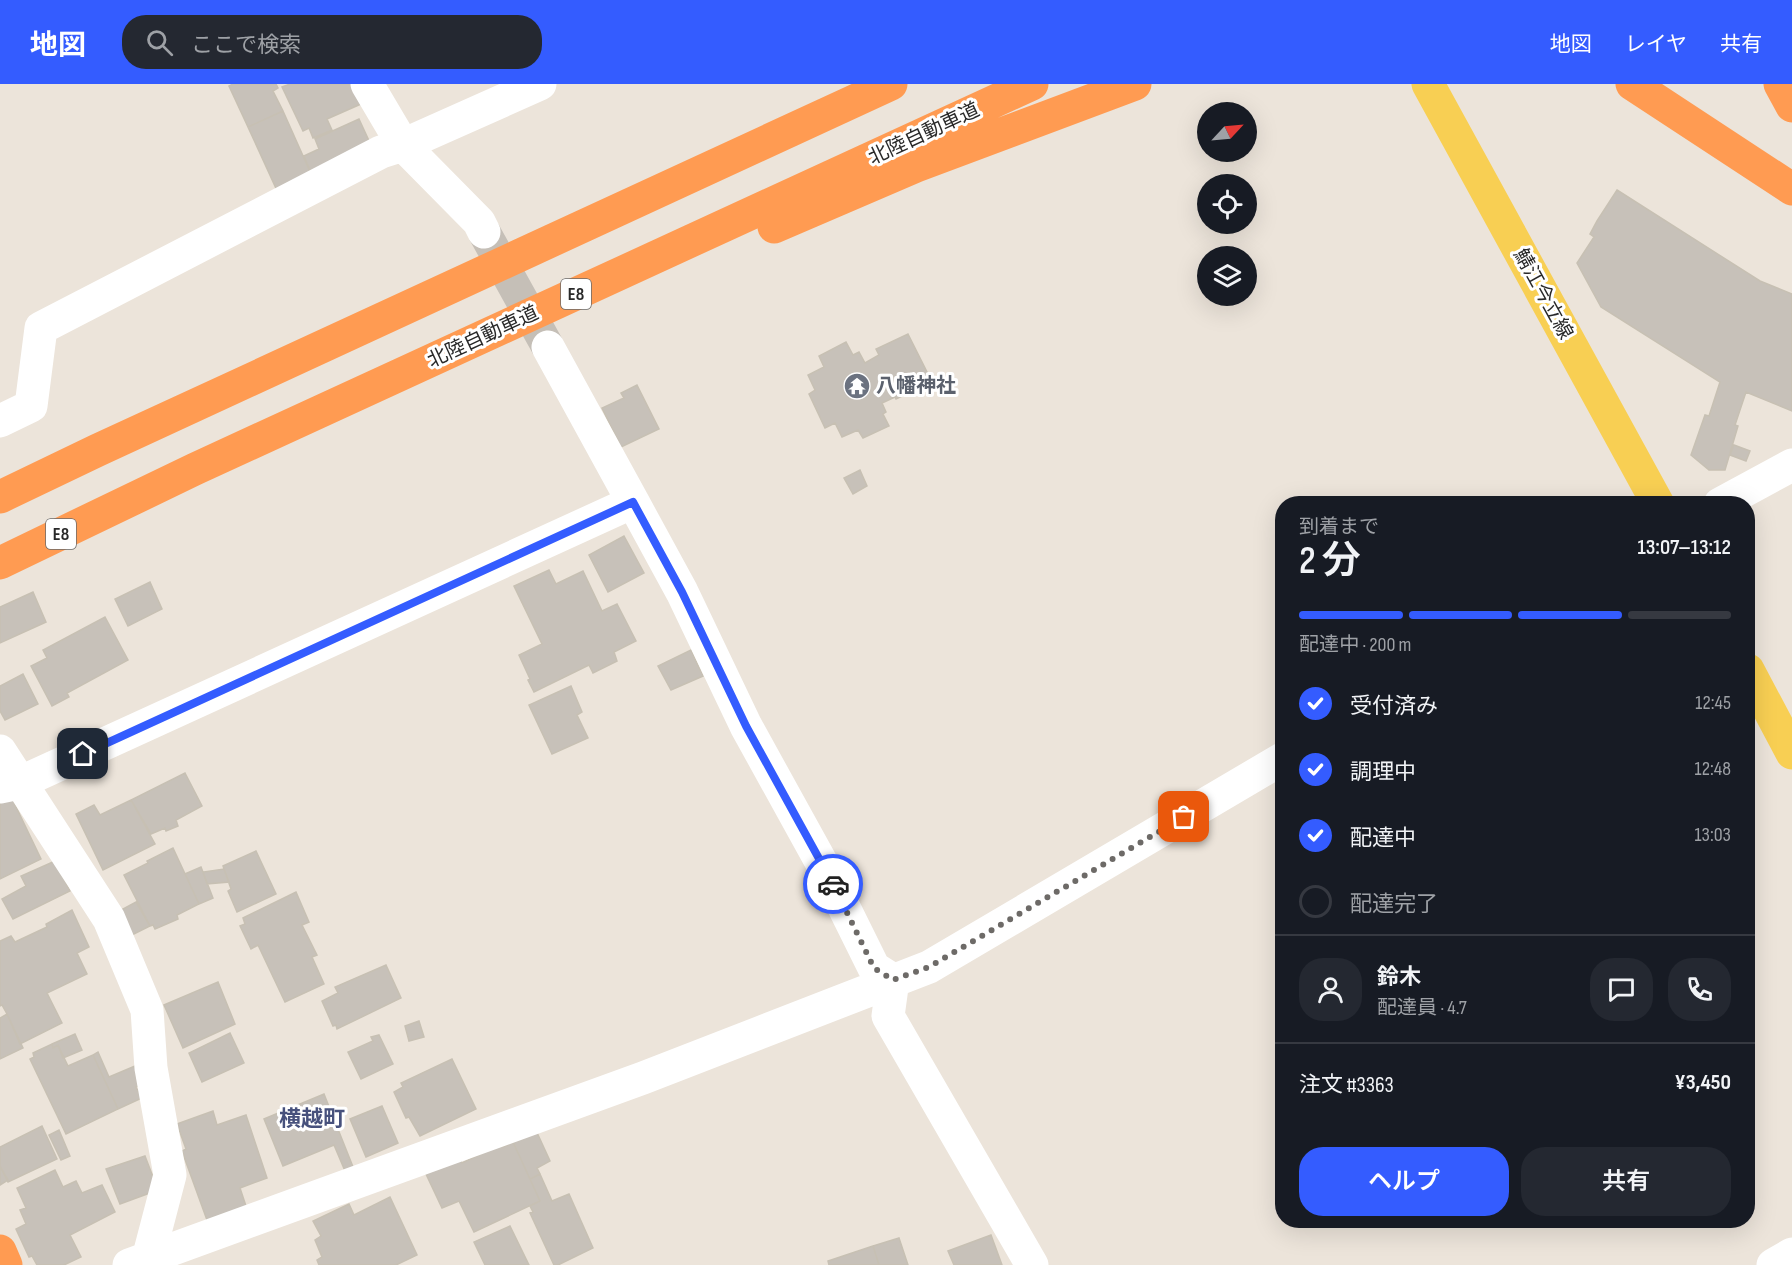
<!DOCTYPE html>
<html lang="ja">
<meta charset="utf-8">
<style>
:root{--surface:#171b24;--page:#242831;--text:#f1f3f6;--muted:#9ea1a6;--line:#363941;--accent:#345cff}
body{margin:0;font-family:"Sofia Sans Condensed","Noto Sans JP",sans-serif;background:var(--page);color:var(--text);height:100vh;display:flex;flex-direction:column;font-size:22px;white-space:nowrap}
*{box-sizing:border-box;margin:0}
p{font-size:20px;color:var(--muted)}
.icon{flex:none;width:33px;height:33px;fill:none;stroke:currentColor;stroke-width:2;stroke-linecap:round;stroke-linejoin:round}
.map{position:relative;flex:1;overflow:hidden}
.panel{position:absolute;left:1275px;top:412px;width:480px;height:732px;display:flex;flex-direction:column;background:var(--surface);border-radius:24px;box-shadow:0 6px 24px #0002}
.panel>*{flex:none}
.needle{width:39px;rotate:64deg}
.controls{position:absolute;left:1197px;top:18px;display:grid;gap:12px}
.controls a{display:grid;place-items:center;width:60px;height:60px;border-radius:50%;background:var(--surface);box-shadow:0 6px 24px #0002;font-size:30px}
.pin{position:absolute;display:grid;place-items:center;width:51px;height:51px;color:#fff;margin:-26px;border-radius:12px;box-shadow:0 3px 9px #0006}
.courier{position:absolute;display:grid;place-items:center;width:60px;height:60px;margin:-30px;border:4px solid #345cff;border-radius:50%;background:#fff;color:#222;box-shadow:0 2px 8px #0007}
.summary em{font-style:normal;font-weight:600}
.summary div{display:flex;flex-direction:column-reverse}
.summary{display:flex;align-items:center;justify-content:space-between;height:102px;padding:0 24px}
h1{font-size:39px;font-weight:600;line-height:45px}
.bar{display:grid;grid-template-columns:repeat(4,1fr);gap:9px 6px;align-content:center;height:72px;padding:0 24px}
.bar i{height:8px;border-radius:4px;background:var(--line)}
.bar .on{background:var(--accent)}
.bar p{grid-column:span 4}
.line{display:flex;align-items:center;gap:15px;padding:0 24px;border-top:2px solid var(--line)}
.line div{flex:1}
.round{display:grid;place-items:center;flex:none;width:63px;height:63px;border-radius:24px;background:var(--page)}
ol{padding:0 24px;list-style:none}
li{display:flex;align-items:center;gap:18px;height:66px}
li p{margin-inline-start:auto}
li .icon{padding:6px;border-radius:50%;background:var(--accent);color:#fff;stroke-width:4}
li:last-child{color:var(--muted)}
li i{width:33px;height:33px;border:3px solid var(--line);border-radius:50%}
.button{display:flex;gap:12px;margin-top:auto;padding:12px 24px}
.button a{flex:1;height:69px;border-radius:24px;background:var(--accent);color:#fff;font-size:24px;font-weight:600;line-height:69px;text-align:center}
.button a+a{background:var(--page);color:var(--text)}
header{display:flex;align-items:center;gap:36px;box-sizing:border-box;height:84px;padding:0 30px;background:var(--accent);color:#fff}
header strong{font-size:28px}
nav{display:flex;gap:33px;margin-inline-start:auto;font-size:21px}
.search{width:420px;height:54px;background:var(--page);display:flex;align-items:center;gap:15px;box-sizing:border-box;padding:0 21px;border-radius:24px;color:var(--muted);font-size:22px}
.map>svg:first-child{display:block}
.building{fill:#c7c1b9;stroke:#c7c0b3;stroke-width:1.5}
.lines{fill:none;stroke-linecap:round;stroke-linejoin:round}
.minor-tunnel{stroke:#c5bfb7;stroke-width:33;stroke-dasharray:33 16;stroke-linecap:butt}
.minor{stroke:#fff;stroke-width:33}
.major{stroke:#f8cf53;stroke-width:33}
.highway{stroke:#ff9b52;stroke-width:33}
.done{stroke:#6d6a67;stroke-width:6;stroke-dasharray:0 10.8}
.route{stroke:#345cff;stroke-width:8}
.labels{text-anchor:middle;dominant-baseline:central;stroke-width:6;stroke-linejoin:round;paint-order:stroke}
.shield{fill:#fff;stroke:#696969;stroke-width:1.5}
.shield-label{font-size:18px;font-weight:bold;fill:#292929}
.street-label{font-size:20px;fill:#292929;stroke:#fff}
.worship-label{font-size:20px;font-weight:bold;fill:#5b616d;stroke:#fff;text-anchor:start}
.quarter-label{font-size:22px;font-weight:bold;fill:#47517c;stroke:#fff}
</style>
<header>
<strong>地図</strong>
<div class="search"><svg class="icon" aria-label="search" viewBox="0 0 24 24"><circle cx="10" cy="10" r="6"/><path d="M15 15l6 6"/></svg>ここで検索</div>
<nav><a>地図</a><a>レイヤ</a><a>共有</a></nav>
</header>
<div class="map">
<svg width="1792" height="1181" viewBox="0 0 1792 1181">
<rect width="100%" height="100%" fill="#ece4da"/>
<path class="building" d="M233,0H276L278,4L273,7L283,27L248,43L229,2Z
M290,0H364L370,16L327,35L332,46L313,54L309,44L303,47L282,3Z
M283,27L316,101L285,124L248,43Z
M359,35L376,72L316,101L304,72L319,65L315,55Z
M1617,106L1760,197L1792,210V327L1746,308L1735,341L1738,342L1725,386H1709L1691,371L1705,331L1709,332L1720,298L1601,223L1577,179L1594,153L1590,150L1597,137Z
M908,250L932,298L896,315L895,313L882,319L886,328L883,330L889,342L863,354L858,346L842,353L835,339L825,344L809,310L815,306L808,291L824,283L819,272L846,258L853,271L859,268L865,279L879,271L876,265Z
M637,301L659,345L621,363L602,324L624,314L621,309Z
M1734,361L1750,367L1746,377L1730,371Z
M860,386L867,402L853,410L844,394Z
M624,452L644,489L608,508L589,471Z
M549,486L556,500L583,487L602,527L617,520L636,557L614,568L617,577L593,589L589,581L534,608L528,596L530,595L519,571L542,560L514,502Z
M150,498L162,525L128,542L115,515Z
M33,508L46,538L0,559V523Z
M105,533L128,576L67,609L69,613L52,622L31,582L47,574L43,566Z
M691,566L703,592L671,606L658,582Z
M23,590L38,620L5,636L0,627V602Z
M571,602L582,628L577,631L588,654L552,670L529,621Z
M185,689L202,722L176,736L178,742L166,747L165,744L151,750L131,716Z
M8,706L41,775L0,795V710Z
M131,716L155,760L103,786L76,730L94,721L100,731Z
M173,764L199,820L177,831L178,835L155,845L153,841L150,842L124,791L148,779L147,777Z
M256,767L276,810L237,828L228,807L231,805L223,782Z
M55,777L70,807L13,835L2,815L26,802L21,792Z
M201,783L213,814L199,820L185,790Z
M224,785L229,798L207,800L203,788Z
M296,808L309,838L302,841L317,871L312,873L324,900L285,918L258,861L251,865L240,842L245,840L243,834Z
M136,818L150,842L132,851L121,826Z
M72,826L89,863L77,869L87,890L47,909L62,939L20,960L7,930L2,921L0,922V857L11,852L15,858L47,843L46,840Z
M386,881L401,914L337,945L336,941L333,942L322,917L338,909L335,903Z
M218,898L235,940L183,964L164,921Z
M7,930L23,964L0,975V934Z
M419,937L424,953L409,957L405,942Z
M230,949L244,979L202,998L189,969Z
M75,950L82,966L63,974L58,961L53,964L52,960Z
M379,951L393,980L361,995L348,968L373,957L371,953Z
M52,960L53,964L58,961L68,982L93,971L118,1025L66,1050L30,975L34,973L33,969Z
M98,968L109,993L135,982L144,1000L136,1003L142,1014L118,1025L93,971Z
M452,975L476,1025L420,1052L409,1033L406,1034L394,1008L403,1003L401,999Z
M324,1010L353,1083L345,1087L334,1061L283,1082L264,1035Z
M382,1022L398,1059L366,1073L350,1035Z
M213,1027L217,1041L246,1031L267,1094L240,1104L246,1122L207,1136L182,1067L186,1065L177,1040Z
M42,1042L57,1075L8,1098L0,1082V1063Z
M534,1042L550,1077L537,1084L540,1090L530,1095L513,1058Z
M59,1046L70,1072L61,1076L49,1051Z
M513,1058L540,1117L474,1148L459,1117L442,1124L426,1090L459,1073L462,1079L501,1060L503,1063Z
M145,1072L158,1106L120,1120L106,1085Z
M0,1082L8,1096L0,1101Z
M55,1086L63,1103L76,1097L82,1109L102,1101L115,1128L70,1151L81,1173L64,1181H37L32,1172L29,1173L16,1145L26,1140L20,1126L26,1124L17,1104Z
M540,1090L552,1117L569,1110L593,1164L558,1181H554L530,1129L533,1128L530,1122L540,1117L530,1095Z
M390,1113L417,1171L396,1181H319L317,1176L322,1173L315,1156L321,1152L313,1137L349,1120L354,1131Z
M510,1142L529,1181H485L474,1158Z
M991,1151L1002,1181H954L948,1167Z
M899,1154L908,1181H879L873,1162Z
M873,1162L879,1181H829L828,1177Z"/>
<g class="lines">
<path class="minor-tunnel" d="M484,148L548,263"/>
<path class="minor" d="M367,0L403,61L479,138L484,148
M548,263L633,418
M0,337L31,322L41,244L381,68L403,61L540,0
M1720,420L1792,381
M0,667L109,835L147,926L151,984L170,1091L148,1175
M0,703L19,699L633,418L682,508L746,642L825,785L874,884L893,896
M893,896L888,932L1032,1181
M129,1181L643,994L929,883L1282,675
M1773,1181L1792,1170"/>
<path class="major" d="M1428,0L1658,420
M1748,586L1792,669"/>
<path class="highway" d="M1632,0L1792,105
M1780,0L1792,22
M774,143L916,82L1135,0
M0,413L98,366L891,0
M0,479L195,385L1032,0
M0,1167L6,1181"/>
</g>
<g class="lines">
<path class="done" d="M833,800L874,884L893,896L929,883L1184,733"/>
<path class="route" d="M83,670L633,418L682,508L746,642L833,800"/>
</g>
<defs>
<symbol id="temple-disc" viewBox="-11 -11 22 22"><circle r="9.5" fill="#6b7280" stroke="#fff"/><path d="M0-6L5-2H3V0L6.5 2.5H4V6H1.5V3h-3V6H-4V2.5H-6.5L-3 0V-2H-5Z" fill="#fff"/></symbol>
</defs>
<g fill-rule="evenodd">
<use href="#temple-disc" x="842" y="287" width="30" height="30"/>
</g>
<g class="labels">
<g class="shield">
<rect x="561" y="195" width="30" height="30" rx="4.5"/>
<rect x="46" y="435" width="30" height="30" rx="4.5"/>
</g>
<g class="shield-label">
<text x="576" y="210">E8</text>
<text x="61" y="450">E8</text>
</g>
<g class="street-label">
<text transform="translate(924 50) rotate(-25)">北陸自動車道</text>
<text transform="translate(1543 210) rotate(61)">鯖江今立線</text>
<text transform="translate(483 253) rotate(-25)">北陸自動車道</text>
</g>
<g class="worship-label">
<text x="876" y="302">八幡神社</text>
</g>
<g class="quarter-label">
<text x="312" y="1035">横越町</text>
</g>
</g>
</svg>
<div class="controls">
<a><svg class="needle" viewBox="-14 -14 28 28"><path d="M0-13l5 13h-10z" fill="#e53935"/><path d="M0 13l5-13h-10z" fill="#9ea1a6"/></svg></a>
<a><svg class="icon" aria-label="locate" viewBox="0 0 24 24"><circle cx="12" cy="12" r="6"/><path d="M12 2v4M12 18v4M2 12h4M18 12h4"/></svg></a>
<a><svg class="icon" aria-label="layers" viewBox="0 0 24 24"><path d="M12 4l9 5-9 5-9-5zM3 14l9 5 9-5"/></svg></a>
</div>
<div class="pin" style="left:1184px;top:733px;background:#ea580c"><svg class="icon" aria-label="bag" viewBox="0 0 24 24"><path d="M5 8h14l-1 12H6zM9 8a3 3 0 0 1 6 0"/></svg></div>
<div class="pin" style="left:83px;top:670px;background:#1f2937"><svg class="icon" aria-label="home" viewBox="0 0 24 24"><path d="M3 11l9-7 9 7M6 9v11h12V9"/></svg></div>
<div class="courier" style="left:833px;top:800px"><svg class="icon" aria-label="car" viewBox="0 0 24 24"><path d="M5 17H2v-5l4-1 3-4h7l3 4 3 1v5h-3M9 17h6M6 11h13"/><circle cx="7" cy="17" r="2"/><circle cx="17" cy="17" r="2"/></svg></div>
<section class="panel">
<div class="summary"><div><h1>2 分</h1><p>到着まで</p></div><em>13:07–13:12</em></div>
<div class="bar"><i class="on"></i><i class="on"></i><i class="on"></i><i></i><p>配達中 · 200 m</p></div>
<ol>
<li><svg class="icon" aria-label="check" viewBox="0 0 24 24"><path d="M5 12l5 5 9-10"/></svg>受付済み<p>12:45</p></li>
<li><svg class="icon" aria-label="check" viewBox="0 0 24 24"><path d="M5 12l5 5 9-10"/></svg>調理中<p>12:48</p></li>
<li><svg class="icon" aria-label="check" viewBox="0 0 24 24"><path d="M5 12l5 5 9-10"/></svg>配達中<p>13:03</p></li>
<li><i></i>配達完了</li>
</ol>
<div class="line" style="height:108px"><a class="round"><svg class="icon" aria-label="person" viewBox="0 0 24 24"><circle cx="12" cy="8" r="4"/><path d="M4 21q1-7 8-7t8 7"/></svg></a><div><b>鈴木</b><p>配達員 · 4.7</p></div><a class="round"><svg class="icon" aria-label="chat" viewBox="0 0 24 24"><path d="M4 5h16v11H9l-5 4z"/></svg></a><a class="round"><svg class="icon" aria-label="phone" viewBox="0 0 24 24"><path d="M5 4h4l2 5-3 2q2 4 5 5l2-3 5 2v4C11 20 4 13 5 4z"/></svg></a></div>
<div class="line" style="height:78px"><div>注文 #3363</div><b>¥3,450</b></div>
<div class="button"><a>ヘルプ</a><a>共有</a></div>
</section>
</div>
